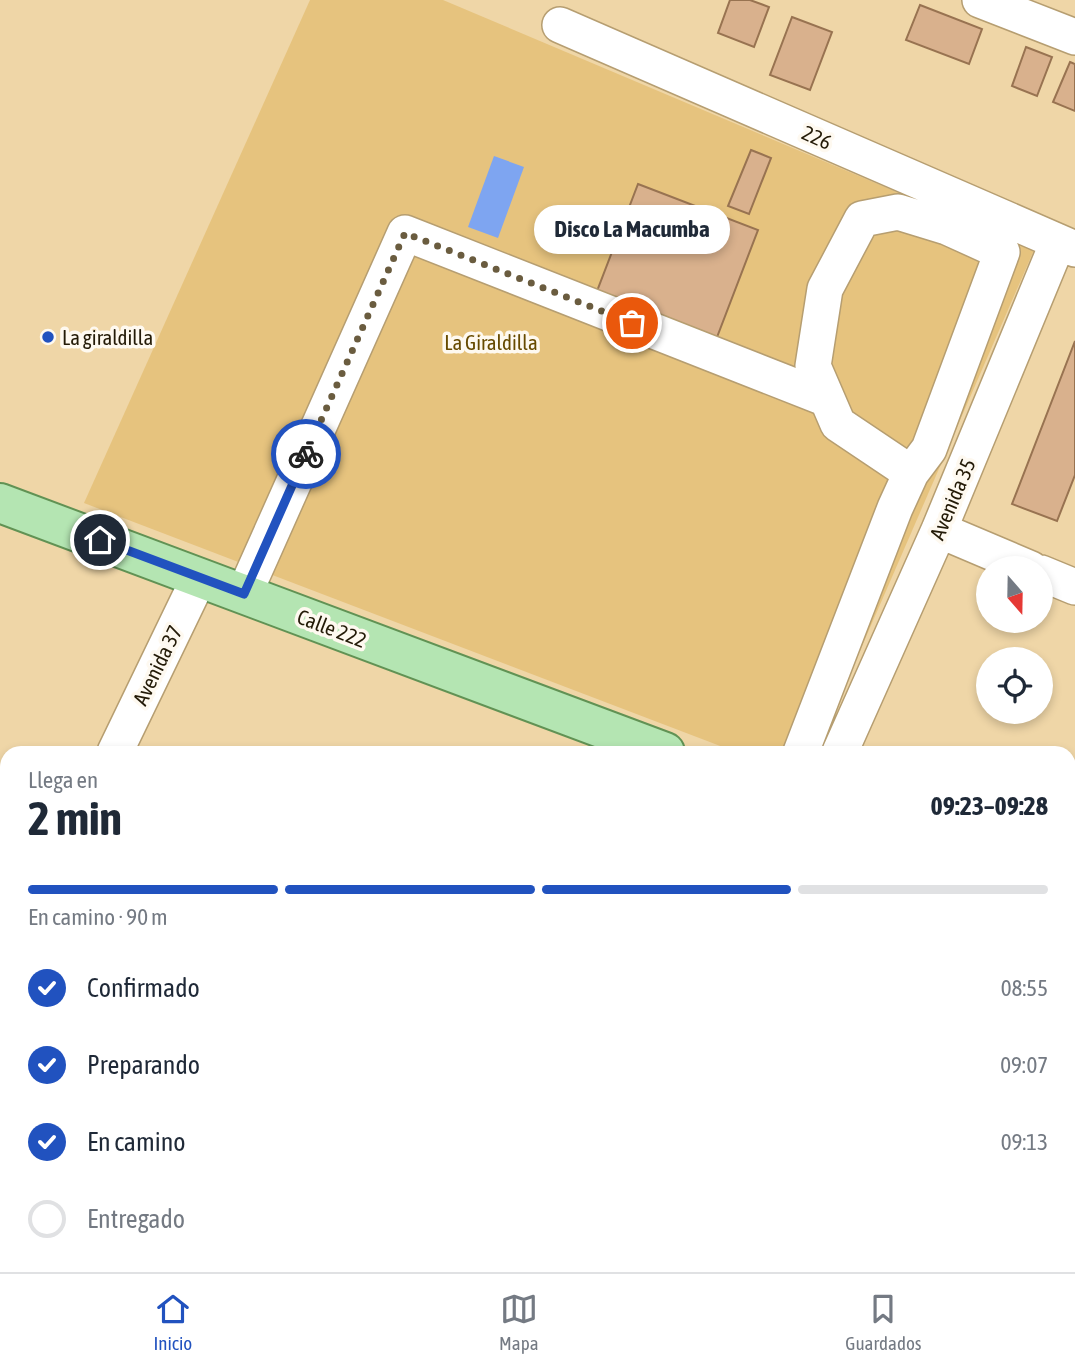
<!DOCTYPE html>
<html lang="es">
<meta charset="utf-8">
<style>
:root{--surface:#fff;--page:#f6f6f7;--text:#1f2937;--muted:#747a83;--line:#e0e1e3;--accent:#2152bf}
body{margin:0;font-family:"Asap Condensed",sans-serif;background:var(--page);color:var(--text);height:100vh;display:flex;flex-direction:column;font-size:26px;white-space:nowrap}
*{box-sizing:border-box;margin:0}
p{font-size:23px;color:var(--muted)}
.icon{flex:none;width:38px;height:38px;fill:none;stroke:currentColor;stroke-width:2;stroke-linecap:round;stroke-linejoin:round}
.map{position:relative;flex:1;overflow:hidden}
.sheet{position:absolute;left:0px;top:746px;width:1076px;height:527px;display:flex;flex-direction:column;background:var(--surface);border-radius:21px 21px 0 0;box-shadow:0 4px 10px #0003}
.sheet>*{flex:none}
.needle{width:46px;rotate:160deg}
.controls{position:absolute;left:976px;top:556px;display:grid;gap:14px}
.controls a{display:grid;place-items:center;width:77px;height:77px;border-radius:50%;background:var(--surface);box-shadow:0 4px 10px #0003;font-size:35px}
.pin{position:absolute;display:grid;place-items:center;width:60px;height:60px;color:#fff;margin:-30px;border:4px solid #fff;border-radius:50%;box-shadow:0 2px 7px #0007}
.courier{position:absolute;display:grid;place-items:center;width:70px;height:70px;margin:-35px;border:5px solid #2152bf;border-radius:50%;background:#fff;color:#222;box-shadow:0 2px 9px #0007}
.bubble{position:absolute;height:49px;border-radius:24px;background:var(--surface);box-shadow:0 4px 10px #0003;font-size:23px;font-weight:700;line-height:49px;text-align:center}
.head em{font-style:normal;font-weight:700}
.head div{display:flex;flex-direction:column-reverse}
.head{display:flex;align-items:center;justify-content:space-between;height:119px;padding:0 28px}
h1{font-size:46px;font-weight:700;line-height:52px}
.bar{display:grid;grid-template-columns:repeat(4,1fr);gap:10px 7px;align-content:center;height:84px;padding:0 28px}
.bar i{height:9px;border-radius:5px;background:var(--line)}
.bar .active{background:var(--accent)}
.bar p{grid-column:span 4}
ol{padding:0 28px;list-style:none}
li{display:flex;align-items:center;gap:21px;height:77px}
li p{margin-inline-start:auto}
li .icon{padding:7px;border-radius:50%;background:var(--accent);color:#fff;stroke-width:4}
li:last-child{color:var(--muted)}
li i{width:38px;height:38px;border:4px solid var(--line);border-radius:50%}
.dock{display:flex;justify-content:space-around;align-items:center;height:98px;border-top:2px solid var(--line);background:var(--surface);font-size:19px;color:var(--muted)}
.dock a{display:grid;justify-items:center;gap:4px}
.dock .active{color:var(--accent)}
.map>svg:first-child{display:block}
.built{fill:#e8cb95}
.green{fill:#e6c37e}
.water{fill:#7ea5f1}
.building{fill:#d9b18d;stroke:#987351;stroke-width:2}
.lines{fill:none;stroke-linecap:round;stroke-linejoin:round}
.minor-casing{stroke:#b69e71;stroke-width:38}
.major-casing{stroke:#619254;stroke-width:42}
.minor{stroke:#fff;stroke-width:35}
.major{stroke:#b4e5b2;stroke-width:38}
.done{stroke:#6a5c3f;stroke-width:7;stroke-dasharray:0 12.6}
.route{stroke:#2152bf;stroke-width:9}
.poi-dot{fill:#2152bf;stroke:#fef9f0;stroke-width:2.5}
.labels{text-anchor:middle;dominant-baseline:central;stroke-width:7;stroke-linejoin:round;paint-order:stroke}
.street-label{font-size:21px;fill:#231a07;stroke:#fef9f0}
.poi-label{font-size:21px;fill:#231a07;stroke:#fef9f0;text-anchor:start}
.park-label{font-size:21px;fill:#674a00;stroke:#fef9f0}
</style>
<div class="map">
<svg width="1075" height="1272" viewBox="0 0 1075 1272">
<rect width="100%" height="100%" fill="#efd6a7"/>
<path class="built" d="M1069,967L1075,969V1272H685L688,1265H1069Z"/>
<path class="green" d="M310,0H443L1034,250L816,752H736L84,503Z"/>
<path class="water" d="M494,156L524,167L498,238L468,227Z"/>
<path class="building" d="M730,0H750L769,7L754,47L718,33Z
M920,5L982,29L969,64L906,40Z
M792,17L832,32L810,90L770,75Z
M1026,47L1052,57L1037,96L1012,86Z
M1070,62L1075,64V111L1053,102Z
M751,150L771,158L749,214L728,206Z
M638,184L758,230L714,345L594,299Z
M1075,341V475L1057,521L1012,504Z
M1075,1094V1180L1069,1178V1108Z
M350,1265H447V1272H350Z
M1013,1265H1031L1028,1272Z"/>
<g class="lines">
<defs>
<path id="minor" d="M980,0L1075,37
M560,25L1075,249
M939,530L1031,569
M1041,573L1075,587
M244,594L405,233L827,399
M115,752L199,578
M801,752L895,508L911,473L929,449L1002,252L947,227L898,212L862,219L825,289L813,366L838,424L911,473
M840,752L939,530L1058,242
M0,899L7,902
M0,990L7,976
M1069,1212L1075,1215
M650,1272L652,1265"/>
<path id="major" d="M0,503L665,752
M1069,914L1075,916"/>
</defs>
<use href="#minor" class="minor-casing"/>
<use href="#major" class="major-casing"/>
<use href="#minor" class="minor"/>
<use href="#major" class="major"/>
</g>
<g class="lines">
<path class="done" d="M306,454L405,233L632,323"/>
<path class="route" d="M100,540L244,594L306,454"/>
</g>
<circle class="poi-dot" cx="48" cy="337" r="7"/>
<g class="labels">
<g class="street-label">
<text transform="translate(817 137) rotate(24)">226</text>
<text transform="translate(952 499) rotate(-67)">Avenida 35</text>
<text transform="translate(332 628) rotate(21)">Calle 222</text>
<text transform="translate(157 665) rotate(-64)">Avenida 37</text>
</g>
<g class="poi-label">
<text x="62" y="337">La giraldilla</text>
</g>
<g class="park-label">
<text x="491" y="342">La Giraldilla</text>
</g>
</g>
</svg>
<div class="controls">
<a><svg class="needle" viewBox="-14 -14 28 28"><path d="M0-13l5 13h-10z" fill="#e53935"/><path d="M0 13l5-13h-10z" fill="#747a83"/></svg></a>
<a><svg class="icon" aria-label="locate" viewBox="0 0 24 24"><circle cx="12" cy="12" r="6"/><path d="M12 2v4M12 18v4M2 12h4M18 12h4"/></svg></a>
</div>
<div class="pin" style="left:632px;top:323px;background:#ea580c"><svg class="icon" aria-label="bag" viewBox="0 0 24 24"><path d="M5 8h14l-1 12H6zM9 8a3 3 0 0 1 6 0"/></svg></div>
<div class="pin" style="left:100px;top:540px;background:#1f2937"><svg class="icon" aria-label="home" viewBox="0 0 24 24"><path d="M3 11l9-7 9 7M6 9v11h12V9"/></svg></div>
<div class="courier" style="left:306px;top:454px"><svg class="icon" aria-label="bike" viewBox="0 0 24 24"><circle cx="6" cy="16" r="4"/><circle cx="18" cy="16" r="4"/><path d="M6 16l4-8h5l3 8M10 8l3 8H6M13 5h3"/></svg></div>
<div class="bubble" style="left:534px;top:205px;width:196px">Disco La Macumba</div>
<section class="sheet">
<div class="head"><div><h1>2 min</h1><p>Llega en</p></div><em>09:23–09:28</em></div>
<div class="bar"><i class="active"></i><i class="active"></i><i class="active"></i><i></i><p>En camino · 90 m</p></div>
<ol>
<li><svg class="icon" aria-label="check" viewBox="0 0 24 24"><path d="M5 12l5 5 9-10"/></svg>Confirmado<p>08:55</p></li>
<li><svg class="icon" aria-label="check" viewBox="0 0 24 24"><path d="M5 12l5 5 9-10"/></svg>Preparando<p>09:07</p></li>
<li><svg class="icon" aria-label="check" viewBox="0 0 24 24"><path d="M5 12l5 5 9-10"/></svg>En camino<p>09:13</p></li>
<li><i></i>Entregado</li>
</ol>
</section>
</div>
<nav class="dock">
<a class="active"><svg class="icon" aria-label="home" viewBox="0 0 24 24"><path d="M3 11l9-7 9 7M6 9v11h12V9"/></svg>Inicio</a>
<a><svg class="icon" aria-label="map" viewBox="0 0 24 24"><path d="M3 6l6-2 6 2 6-2v14l-6 2-6-2-6 2zM9 4v14M15 6v14"/></svg>Mapa</a>
<a><svg class="icon" aria-label="saved" viewBox="0 0 24 24"><path d="M7 4h10v16l-5-4-5 4z"/></svg>Guardados</a>
</nav>
